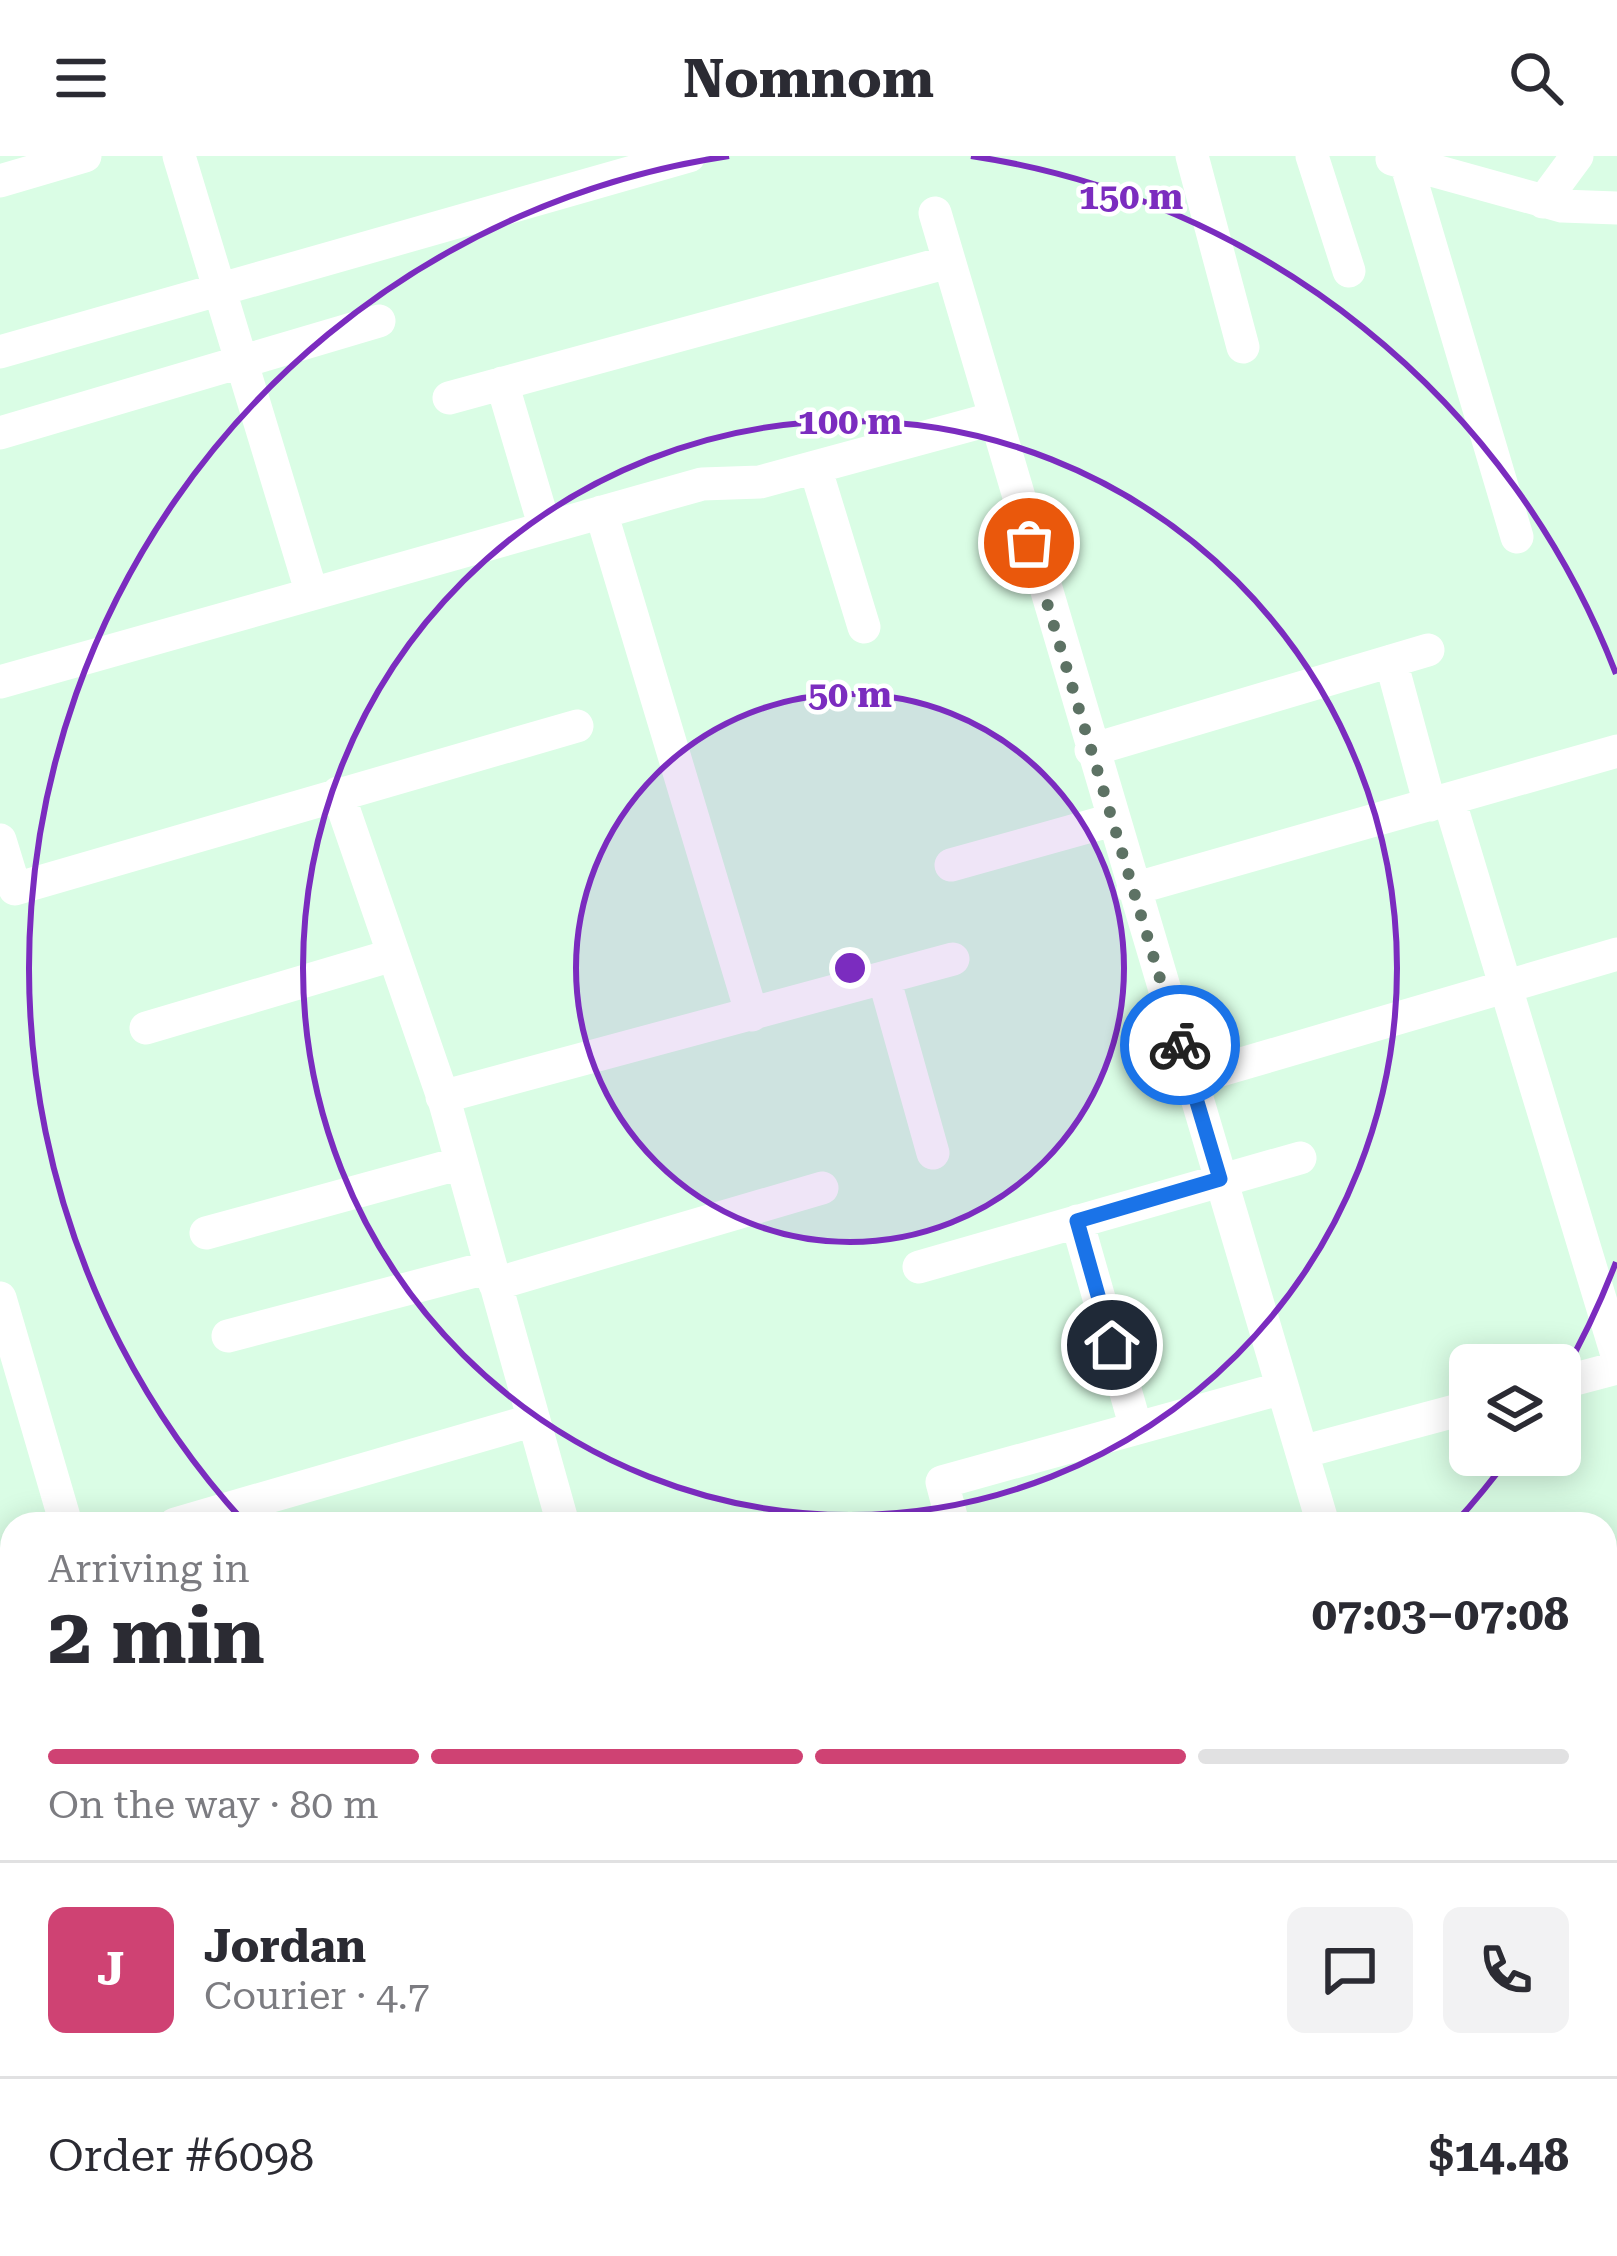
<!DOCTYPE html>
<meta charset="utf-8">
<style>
:root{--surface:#fff;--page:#f2f2f3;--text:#2b2b33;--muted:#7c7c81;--line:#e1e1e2;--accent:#cf4273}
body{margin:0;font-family:"Roboto Serif",serif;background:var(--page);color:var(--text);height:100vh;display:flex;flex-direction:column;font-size:45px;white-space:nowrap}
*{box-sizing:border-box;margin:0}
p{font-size:39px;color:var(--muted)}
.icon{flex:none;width:66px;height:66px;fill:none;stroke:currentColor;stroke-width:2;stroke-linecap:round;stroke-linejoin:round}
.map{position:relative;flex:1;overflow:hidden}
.sheet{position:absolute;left:0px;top:1356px;width:1617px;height:744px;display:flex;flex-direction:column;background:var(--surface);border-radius:36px 36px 0 0;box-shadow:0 6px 30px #0003}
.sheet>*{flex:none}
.fabs{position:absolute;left:1449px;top:1188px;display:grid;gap:24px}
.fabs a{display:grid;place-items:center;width:132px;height:132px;border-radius:18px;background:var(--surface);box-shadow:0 6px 30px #0003;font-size:60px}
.pin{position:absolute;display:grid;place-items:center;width:102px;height:102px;color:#fff;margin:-51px;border:6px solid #fff;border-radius:50%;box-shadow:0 3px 12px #0007}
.courier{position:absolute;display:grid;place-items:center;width:120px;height:120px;margin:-60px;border:9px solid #1a73e8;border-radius:50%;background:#fff;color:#222;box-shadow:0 3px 15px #0007}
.head em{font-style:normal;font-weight:700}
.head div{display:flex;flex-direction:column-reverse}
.head{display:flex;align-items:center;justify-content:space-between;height:204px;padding:0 48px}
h1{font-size:78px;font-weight:700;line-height:90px}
.bar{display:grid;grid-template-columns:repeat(4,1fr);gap:18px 12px;align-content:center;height:144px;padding:0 48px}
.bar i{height:15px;border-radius:9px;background:var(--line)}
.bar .on{background:var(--accent)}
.bar p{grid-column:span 4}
.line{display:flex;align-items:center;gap:30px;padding:0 48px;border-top:3px solid var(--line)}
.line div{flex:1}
.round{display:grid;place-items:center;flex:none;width:126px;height:126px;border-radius:18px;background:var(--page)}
header{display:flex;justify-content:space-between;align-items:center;height:156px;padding:0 48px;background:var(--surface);font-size:54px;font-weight:700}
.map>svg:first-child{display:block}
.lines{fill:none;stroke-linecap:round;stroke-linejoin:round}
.street{stroke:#fff;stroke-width:33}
.secondary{stroke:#fbe4ea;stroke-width:48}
.done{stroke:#5d7264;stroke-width:12;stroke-dasharray:0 21.6}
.route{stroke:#1a73e8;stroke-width:15}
.ring{fill:none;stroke:#7b2cbf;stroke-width:6}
.centre{fill:#7b2cbf;stroke:#fff;stroke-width:6}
.ring-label{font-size:36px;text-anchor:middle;font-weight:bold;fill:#7b2cbf;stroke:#fff;stroke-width:9;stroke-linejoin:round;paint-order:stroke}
</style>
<header><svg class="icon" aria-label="menu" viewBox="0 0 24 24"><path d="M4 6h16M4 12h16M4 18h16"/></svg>Nomnom<svg class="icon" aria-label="search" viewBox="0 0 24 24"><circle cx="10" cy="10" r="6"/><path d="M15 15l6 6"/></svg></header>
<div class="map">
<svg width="1617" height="2100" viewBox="0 0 1617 2100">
<rect width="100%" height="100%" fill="#dafde5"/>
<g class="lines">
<path class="street" d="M179,0L312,438
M1192,0L1243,191
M1312,0L1349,115
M1404,0L1517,381
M1392,3L1562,50L1617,52
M0,25L85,0
M1543,46L1577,0
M935,57L1323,1368
M0,196L689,0
M502,227L545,372
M449,242L948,106
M0,277L379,165
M815,311L864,471
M601,356L752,859
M1391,505L1430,649
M0,526L702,328L760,326L992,263
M1091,594L1428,494
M338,637L445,947L563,1368
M1449,643L1617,1199
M0,684L15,733L577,570
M951,709L1112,664
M1133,733L1617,595
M884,822L933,997
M146,872L393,799
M1190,923L1617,798
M442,941L953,803
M1077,1065L1136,1272
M206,1077L461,1007
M919,1111L1300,1002
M495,1128L822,1032
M0,1142L66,1368
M228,1180L490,1111
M1560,1227L1617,1212
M1302,1296L1470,1251
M175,1368L534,1264
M953,1368L942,1326L1282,1232
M1605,1432L1617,1429
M0,1554L12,1551
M1605,1656L1617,1653
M0,1762L12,1758
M0,1894L12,1891
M744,2088L747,2100
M1540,2088L1544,2100
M231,2099L268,2088"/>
<path class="secondary" d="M1605,1895L1617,1892
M902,2100L943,2088"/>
</g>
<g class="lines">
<path class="done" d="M1029,387L1180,889"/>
<path class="route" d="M1112,1189L1077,1065L1220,1023L1180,889"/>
</g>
<circle cx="850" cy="812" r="274" fill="#7b2cbf" fill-opacity=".12"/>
<g class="ring">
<circle cx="850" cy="812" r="274"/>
<circle cx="850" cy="812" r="547"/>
<path d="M1616 1106A821 821 0 0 1 1561 1222M1510 1300A821 821 0 0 1 1455 1367M245 1367A821 821 0 0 1 729 0M971 0A821 821 0 0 1 1616 518"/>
</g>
<circle cx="850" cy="812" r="18" class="centre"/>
<g class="ring-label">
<text x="1131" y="53">150 m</text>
<text x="850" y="278">100 m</text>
<text x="850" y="551">50 m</text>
</g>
</svg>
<div class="fabs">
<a><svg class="icon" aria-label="layers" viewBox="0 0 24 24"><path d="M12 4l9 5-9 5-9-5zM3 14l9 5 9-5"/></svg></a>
</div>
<div class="pin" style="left:1029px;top:387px;background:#ea580c"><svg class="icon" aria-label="bag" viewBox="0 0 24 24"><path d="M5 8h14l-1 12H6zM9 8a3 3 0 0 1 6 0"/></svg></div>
<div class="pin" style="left:1112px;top:1189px;background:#1f2937"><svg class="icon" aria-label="home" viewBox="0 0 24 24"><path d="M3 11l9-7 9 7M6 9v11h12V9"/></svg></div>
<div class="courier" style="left:1180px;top:889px"><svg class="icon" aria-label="bike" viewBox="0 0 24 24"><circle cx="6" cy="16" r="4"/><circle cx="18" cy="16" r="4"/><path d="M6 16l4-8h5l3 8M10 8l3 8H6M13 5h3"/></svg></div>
<section class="sheet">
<div class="head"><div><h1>2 min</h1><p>Arriving in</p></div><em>07:03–07:08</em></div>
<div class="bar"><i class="on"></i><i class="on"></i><i class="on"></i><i></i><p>On the way · 80 m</p></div>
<div class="line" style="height:216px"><b class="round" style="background:var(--accent);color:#fff">J</b><div><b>Jordan</b><p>Courier · 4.7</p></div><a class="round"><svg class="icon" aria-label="chat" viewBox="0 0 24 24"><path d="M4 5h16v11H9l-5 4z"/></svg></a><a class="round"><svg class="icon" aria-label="phone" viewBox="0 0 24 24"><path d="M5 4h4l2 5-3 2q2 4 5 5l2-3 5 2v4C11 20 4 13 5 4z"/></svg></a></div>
<div class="line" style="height:156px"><div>Order #6098</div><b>$14.48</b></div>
</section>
</div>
